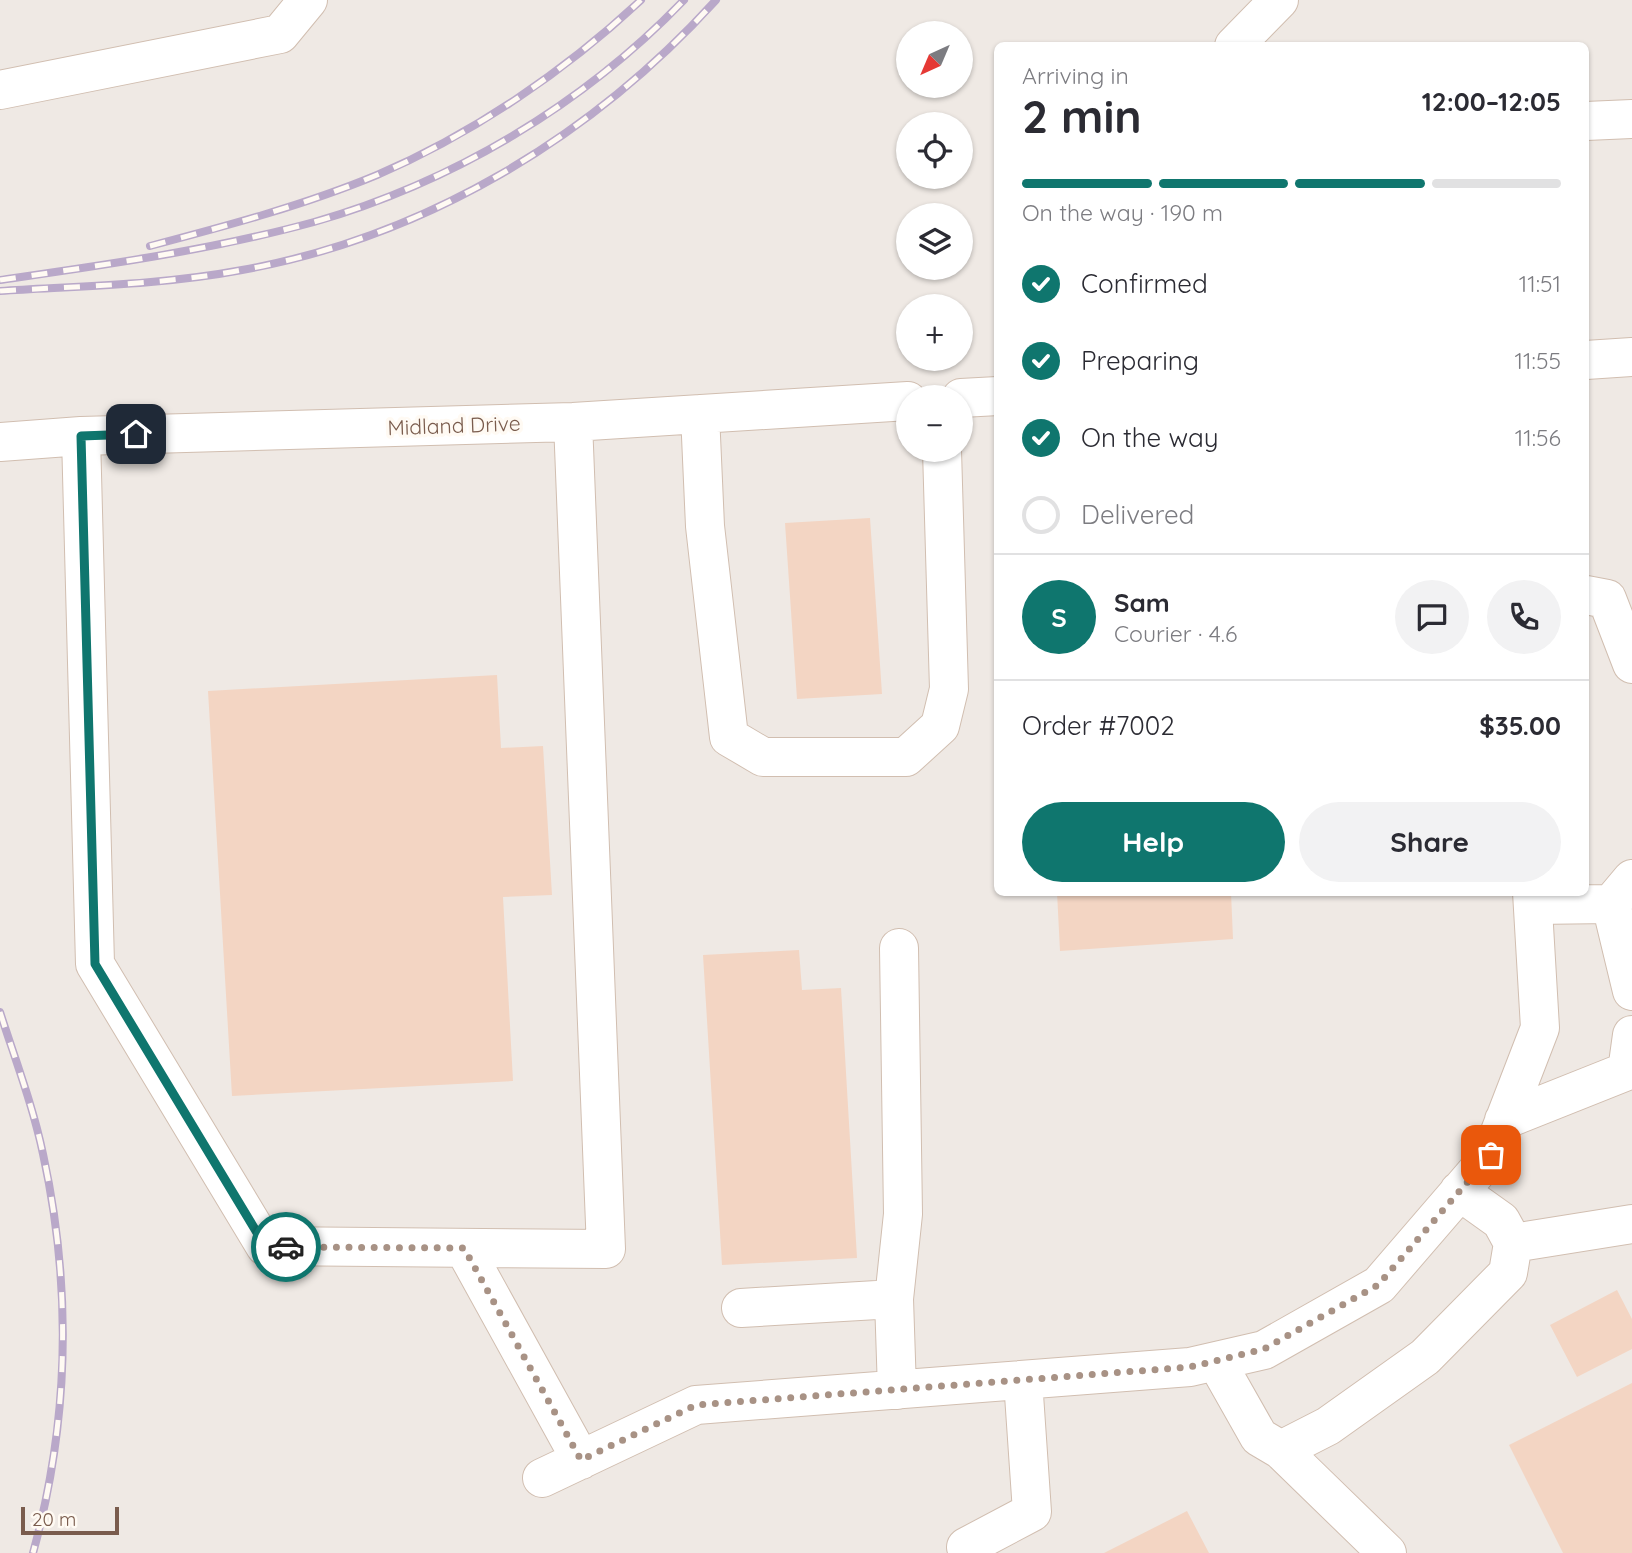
<!DOCTYPE html>
<meta charset="utf-8">
<style>
:root{--surface:#fff;--page:#f2f2f3;--text:#2b2b33;--muted:#7c7c81;--line:#e1e1e2;--accent:#0f766e}
body{margin:0;font-family:Quicksand,sans-serif;background:var(--page);color:var(--text);height:100vh;display:flex;flex-direction:column;font-size:26px;white-space:nowrap}
*{box-sizing:border-box;margin:0}
p{font-size:23px;color:var(--muted)}
.icon{flex:none;width:38px;height:38px;fill:none;stroke:currentColor;stroke-width:2;stroke-linecap:round;stroke-linejoin:round}
.map{position:relative;flex:1;overflow:hidden}
.panel{position:absolute;left:994px;top:42px;width:595px;height:854px;display:flex;flex-direction:column;background:var(--surface);border-radius:10px;box-shadow:0 2px 5px #0004}
.panel>*{flex:none}
.needle{width:46px;rotate:224deg}
.controls{position:absolute;left:896px;top:21px;display:grid;gap:14px}
.controls a{display:grid;place-items:center;width:77px;height:77px;border-radius:50%;background:var(--surface);box-shadow:0 2px 5px #0004;font-size:35px}
.scale{position:absolute;left:21px;bottom:18px;width:98px;box-sizing:border-box;padding-left:7px;border:4px solid #7a5c4d;border-top:0;font-size:19px;line-height:24px;white-space:nowrap;color:#7a5c4d;-webkit-text-stroke:5px #fffaf3;paint-order:stroke}
.pin{position:absolute;display:grid;place-items:center;width:60px;height:60px;color:#fff;margin:-30px;border-radius:14px;box-shadow:0 4px 10px #0006}
.courier{position:absolute;display:grid;place-items:center;width:70px;height:70px;margin:-35px;border:5px solid #0f766e;border-radius:50%;background:#fff;color:#222;box-shadow:0 2px 9px #0007}
.head em{font-style:normal;font-weight:800}
.head div{display:flex;flex-direction:column-reverse}
.head{display:flex;align-items:center;justify-content:space-between;height:119px;padding:0 28px}
h1{font-size:46px;font-weight:800;line-height:52px}
.bar{display:grid;grid-template-columns:repeat(4,1fr);gap:10px 7px;align-content:center;height:84px;padding:0 28px}
.bar i{height:9px;border-radius:5px;background:var(--line)}
.bar .active{background:var(--accent)}
.bar p{grid-column:span 4}
.line{display:flex;align-items:center;gap:18px;padding:0 28px;border-top:2px solid var(--line)}
.line div{flex:1}
.round{display:grid;place-items:center;flex:none;width:74px;height:74px;border-radius:37px;background:var(--page)}
ol{padding:0 28px;list-style:none}
li{display:flex;align-items:center;gap:21px;height:77px}
li p{margin-inline-start:auto}
li .icon{padding:7px;border-radius:50%;background:var(--accent);color:#fff;stroke-width:4}
li:last-child{color:var(--muted)}
li i{width:38px;height:38px;border:4px solid var(--line);border-radius:50%}
.button{display:flex;gap:14px;margin-top:auto;padding:14px 28px}
.button a{flex:1;height:80px;border-radius:42px;background:var(--accent);color:#fff;font-size:28px;font-weight:800;line-height:80px;text-align:center}
.button a+a{background:var(--page);color:var(--text)}
.map>svg:first-child{display:block}
.industrial{fill:#efe9e4;fill-rule:evenodd}
.building{fill:#f3d5c3}
.lines{fill:none;stroke-linecap:round;stroke-linejoin:round}
.minor-casing{stroke:#d1beb0;stroke-width:40}
.minor{stroke:#fff;stroke-width:38}
.rail-casing{stroke:#b9a8c9;stroke-width:8}
.rail{stroke:#fffaf3;stroke-width:5;stroke-dasharray:16;stroke-linecap:butt}
.done{stroke:#a89285;stroke-width:7;stroke-dasharray:0 12.6}
.route{stroke:#0f766e;stroke-width:9}
.labels{text-anchor:middle;dominant-baseline:central;stroke-width:7;stroke-linejoin:round;paint-order:stroke}
.street-label{font-size:21px;fill:#7a5c4d;stroke:#fffaf3}
</style>
<div class="map">
<svg width="1632" height="1553" viewBox="0 0 1632 1553">
<rect width="100%" height="100%" fill="#fdf6ec"/>
<path class="industrial" d="M0,0H1632V1553H0ZM908,33H961V86H908ZM998,46H1586V892H998ZM908,124H961V177H908ZM908,215H961V268H908ZM908,306H961V359H908ZM908,397H961V450H908Z"/>
<path class="building" d="M870,518L882,694L797,699L785,523Z
M497,675L501,748L543,746L552,895L503,897L513,1081L232,1096L208,691Z
M1057,892H1231L1233,939L1060,951Z
M799,950L802,990L841,988L857,1258L722,1265L703,955Z
M1617,1290L1632,1319V1349L1577,1377L1550,1325Z
M1632,1383V1553H1563L1509,1445Z
M1187,1511L1209,1553H1104Z"/>
<g class="lines">
<defs>
<path id="minor" d="M1234,46L1279,0
M0,90L280,34L308,0
M1586,121L1632,119
M1586,360L1632,357
M961,398L998,396
M700,414L705,526L729,737L763,757H906L940,726L949,689L942,450
M81,436L95,964L265,1246L606,1249L573,422
M0,442L81,436L573,422L908,401
M1586,595L1607,599L1632,664
M1611,904L1632,991
M1533,905L1611,904L1632,879
M1504,1120L1627,1071L1632,1035
M1513,1243L1632,1224
M464,1248L581,1460
M894,1299L903,1214L899,948
M741,1308L894,1299L897,1390
M1216,1361L1259,1437L1281,1450L1328,1426L1425,1357L1508,1273L1513,1243L1501,1221L1459,1191
M1281,1450L1387,1553
M542,1478L696,1405L1190,1367L1264,1350L1379,1285L1491,1155L1540,1028L1532,892
M966,1547L1032,1512L1023,1380"/>
</defs>
<use href="#minor" class="minor-casing"/>
<use href="#minor" class="minor"/>
<defs>
<path id="rail" d="M150,246C226,226 305,205 377,175C473,134 565,71 641,0
M0,280C104,265 212,250 314,222C453,182 583,105 684,0
M0,291C81,286 162,285 242,270C425,237 592,137 716,0
M0,1012C15,1059 33,1106 43,1154C72,1287 69,1422 33,1553"/>
</defs>
<use href="#rail" class="rail-casing"/>
<use href="#rail" class="rail"/>
</g>
<g class="lines">
<path class="done" d="M286,1247L464,1248L581,1460L696,1405L1190,1367L1264,1349L1378,1285L1491,1155"/>
<path class="route" d="M136,434L81,436L95,964L265,1246L286,1247"/>
</g>
<g class="labels">
<g class="street-label">
<text transform="translate(454 425) rotate(-2)">Midland Drive</text>
</g>
</g>
</svg>
<div class="controls">
<a><svg class="needle" viewBox="-14 -14 28 28"><path d="M0-13l5 13h-10z" fill="#e53935"/><path d="M0 13l5-13h-10z" fill="#7c7c81"/></svg></a>
<a><svg class="icon" aria-label="locate" viewBox="0 0 24 24"><circle cx="12" cy="12" r="6"/><path d="M12 2v4M12 18v4M2 12h4M18 12h4"/></svg></a>
<a><svg class="icon" aria-label="layers" viewBox="0 0 24 24"><path d="M12 4l9 5-9 5-9-5zM3 14l9 5 9-5"/></svg></a>
<a>+</a>
<a>−</a>
</div>
<div class="scale">20 m</div>
<div class="pin" style="left:1491px;top:1155px;background:#ea580c"><svg class="icon" aria-label="bag" viewBox="0 0 24 24"><path d="M5 8h14l-1 12H6zM9 8a3 3 0 0 1 6 0"/></svg></div>
<div class="pin" style="left:136px;top:434px;background:#1f2937"><svg class="icon" aria-label="home" viewBox="0 0 24 24"><path d="M3 11l9-7 9 7M6 9v11h12V9"/></svg></div>
<div class="courier" style="left:286px;top:1247px"><svg class="icon" aria-label="car" viewBox="0 0 24 24"><path d="M5 17H2v-5l4-1 3-4h7l3 4 3 1v5h-3M9 17h6M6 11h13"/><circle cx="7" cy="17" r="2"/><circle cx="17" cy="17" r="2"/></svg></div>
<section class="panel">
<div class="head"><div><h1>2 min</h1><p>Arriving in</p></div><em>12:00–12:05</em></div>
<div class="bar"><i class="active"></i><i class="active"></i><i class="active"></i><i></i><p>On the way · 190 m</p></div>
<ol>
<li><svg class="icon" aria-label="check" viewBox="0 0 24 24"><path d="M5 12l5 5 9-10"/></svg>Confirmed<p>11:51</p></li>
<li><svg class="icon" aria-label="check" viewBox="0 0 24 24"><path d="M5 12l5 5 9-10"/></svg>Preparing<p>11:55</p></li>
<li><svg class="icon" aria-label="check" viewBox="0 0 24 24"><path d="M5 12l5 5 9-10"/></svg>On the way<p>11:56</p></li>
<li><i></i>Delivered</li>
</ol>
<div class="line" style="height:126px"><b class="round" style="background:var(--accent);color:#fff">S</b><div><b>Sam</b><p>Courier · 4.6</p></div><a class="round"><svg class="icon" aria-label="chat" viewBox="0 0 24 24"><path d="M4 5h16v11H9l-5 4z"/></svg></a><a class="round"><svg class="icon" aria-label="phone" viewBox="0 0 24 24"><path d="M5 4h4l2 5-3 2q2 4 5 5l2-3 5 2v4C11 20 4 13 5 4z"/></svg></a></div>
<div class="line" style="height:91px"><div>Order #7002</div><b>$35.00</b></div>
<div class="button"><a>Help</a><a>Share</a></div>
</section>
</div>
